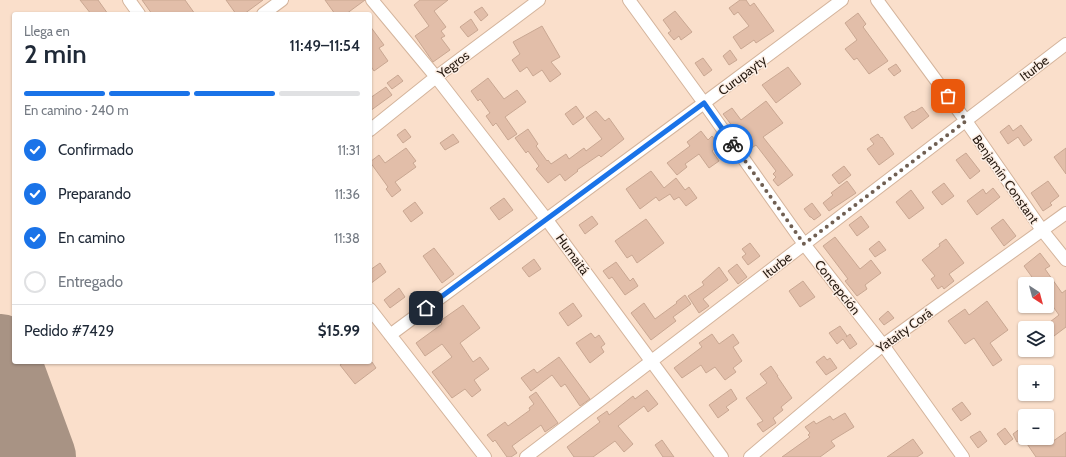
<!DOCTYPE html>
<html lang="es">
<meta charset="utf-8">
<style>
:root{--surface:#fff;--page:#f2f2f3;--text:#1f2937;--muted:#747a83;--line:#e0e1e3;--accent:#1a73e8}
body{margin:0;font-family:Cabin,sans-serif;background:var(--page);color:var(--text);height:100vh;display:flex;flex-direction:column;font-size:15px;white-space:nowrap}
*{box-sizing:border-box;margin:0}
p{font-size:13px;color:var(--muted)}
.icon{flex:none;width:22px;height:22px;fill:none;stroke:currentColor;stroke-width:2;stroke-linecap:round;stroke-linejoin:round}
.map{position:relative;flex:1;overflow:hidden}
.panel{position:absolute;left:12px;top:12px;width:360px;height:352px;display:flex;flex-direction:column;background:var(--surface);border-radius:4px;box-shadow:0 1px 3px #0004}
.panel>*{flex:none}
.needle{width:26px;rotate:144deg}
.tools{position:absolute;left:1018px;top:277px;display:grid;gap:8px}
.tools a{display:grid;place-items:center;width:36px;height:36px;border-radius:4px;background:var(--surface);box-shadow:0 1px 3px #0004;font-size:20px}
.pin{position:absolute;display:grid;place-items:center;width:34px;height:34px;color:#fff;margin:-17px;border-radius:8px;box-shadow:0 2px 6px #0006}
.courier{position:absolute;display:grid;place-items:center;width:40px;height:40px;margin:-20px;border:3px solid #1a73e8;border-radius:50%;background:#fff;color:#222;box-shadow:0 1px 5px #0007}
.headline em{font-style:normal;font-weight:600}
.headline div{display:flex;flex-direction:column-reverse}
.headline{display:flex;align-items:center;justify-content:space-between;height:68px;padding:0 12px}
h1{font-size:26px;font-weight:600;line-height:30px}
.bar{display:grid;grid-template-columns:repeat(4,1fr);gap:6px 4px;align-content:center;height:48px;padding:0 12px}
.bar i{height:5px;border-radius:3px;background:var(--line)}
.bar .current{background:var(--accent)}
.bar p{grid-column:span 4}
.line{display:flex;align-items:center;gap:10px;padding:0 12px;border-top:1px solid var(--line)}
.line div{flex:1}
ol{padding:0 12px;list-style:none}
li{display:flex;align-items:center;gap:12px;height:44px}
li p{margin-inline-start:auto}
li .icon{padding:4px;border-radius:50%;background:var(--accent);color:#fff;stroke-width:4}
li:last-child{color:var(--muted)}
li i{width:22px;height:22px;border:2px solid var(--line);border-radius:50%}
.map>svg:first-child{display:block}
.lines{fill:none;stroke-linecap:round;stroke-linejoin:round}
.runway{stroke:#a89384;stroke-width:74}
.building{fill:#e2bea9;stroke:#c9a792}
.minor-casing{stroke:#d4b49c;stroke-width:14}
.minor{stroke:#fff;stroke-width:12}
.done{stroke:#705f52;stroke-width:4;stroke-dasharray:0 7.2}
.route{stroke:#1a73e8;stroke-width:5}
.labels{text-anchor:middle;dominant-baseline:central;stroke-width:3;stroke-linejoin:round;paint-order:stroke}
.street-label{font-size:13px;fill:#261a11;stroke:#fdefe5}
</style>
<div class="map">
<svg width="1066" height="457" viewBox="0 0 1066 457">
<rect width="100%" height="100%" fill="#fadfcb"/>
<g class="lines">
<path class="runway" d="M0,351L39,457"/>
</g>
<path class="building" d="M80,0H98L108,14H91Z
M142,0H185L195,14H152Z
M226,0H263L244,14H236Z
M325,0H365L346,14H335Z
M420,0H448L434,11L446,27L441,31L445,36L441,38L450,50L433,62L415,36L429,26L414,5Z
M740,0H746L750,6L754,3L774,31L756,43L754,40L741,49L733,37L749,26L738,12L734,15L729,8Z
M482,7L488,15L481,21L474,12Z
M675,11L692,32L681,40L679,36L674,40L668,33L671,31L663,20Z
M858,13L866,24L863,27L888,61L869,74L857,58L854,60L845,49L857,40L845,23Z
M471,19L478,30L468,37L460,27Z
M370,26L384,45L379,48L388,61L374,71L370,65Z
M542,26L560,57L551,62L561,74L550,82L542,70L533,76L527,67L520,72L512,60L520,54L513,42Z
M730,50L737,60L729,65L723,56Z
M703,58L712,70L704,76L695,63Z
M896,64L901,71L894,76L888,69Z
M788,67L801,84L776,103L762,85Z
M398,75L403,81L392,89L387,83Z
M488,78L504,99L517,90L526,102L505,117L517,134L508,140L496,123L493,126L486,116L490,113L480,99L478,101L471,91Z
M386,87L392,95L370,111V98Z
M766,101L783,123L763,137L793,175L778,186L773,180L776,177L773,174L776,171L756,145L750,149L723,114L732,108L741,120Z
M576,106L584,117L573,125L565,114Z
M922,107L929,116L912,129L904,117L913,111L914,112Z
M596,111L605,121L609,118L624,139L601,157L599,155L577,170L578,171L565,181L560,174L548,183L536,169L539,166L528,151L526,153L515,138L528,129L538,144L536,146L547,161L548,160L551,164L566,154L569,159L584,148L586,151L602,139L586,118Z
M1009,125L1013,131L1021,125L1032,140L1024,146L1018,137L1008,144L1000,132Z
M405,129L411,137L403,143L397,135Z
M701,131L708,140L712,136L719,145L712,151L719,161L709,168L699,154L685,164L687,167L677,175L667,163L690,146L687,142Z
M453,134L459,142L445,150L440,143Z
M878,134L881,138L882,137L894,154L879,165L867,149L874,144L870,139Z
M406,148L416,161L413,163L416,167L395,182L401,190L392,197L386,189L388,187L370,162L379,155L385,163Z
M1066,148V174L1054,157Z
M966,153L980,171L970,179L956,160Z
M844,166L851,175L839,184L832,175Z
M651,171L664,188L676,178L685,190L689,187L697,198L686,206L679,197L674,200L670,194L659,201L656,197L640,209L626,189Z
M847,181L856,193L829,211L823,203L833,195L831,193Z
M1048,181L1059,196L1050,203L1052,205L1043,211L1031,193Z
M944,183L954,196L942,205L932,192Z
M993,188L1000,197L977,215L967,201L983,189L986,194Z
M911,190L924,208L909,219L896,202Z
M504,198L513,210L499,220L490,208Z
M415,202L423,213L411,222L403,211Z
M812,203L821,215L814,220L811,217H810L804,209Z
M592,216L598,224L585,234L579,225Z
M861,216L869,227L857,236L849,225Z
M646,219L664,243L637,263L632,255L627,258L615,241Z
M1003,219L1016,236L1004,246L991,228Z
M835,237L860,269L871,260L881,273L865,285L867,289L857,296L845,281L848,279L823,246Z
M946,239L964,263L949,274L954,281L944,289L942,286L938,289L931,279L935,276L922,260L940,246L939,244Z
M879,241L886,250L875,257L869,249Z
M750,243L760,256L748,265L742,257L746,254L742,249Z
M434,248L454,274L442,283L423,256Z
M1040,253L1050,266L1045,269L1062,293L1066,290V327L1054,336L1046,325L1059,315L1047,298V284H1037L1024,266Z
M534,259L541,269L529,277L522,268Z
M616,262L630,281L633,278L638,286L625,295L612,277L609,279L603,271Z
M380,263L386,272L370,284V270Z
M737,264L747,277L738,284L728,271Z
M719,267L728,280L703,299L709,306L699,313L688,296L704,285L702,282Z
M803,281L815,297L800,307L789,291Z
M399,288L405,297L390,308L384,300Z
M685,295L691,304L673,317L676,321L651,340L631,313L644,303L655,319L677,303L676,302Z
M987,301L1008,330L990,343L1002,360L993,366L974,338L965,344L948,321L965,309L969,315Z
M573,303L582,316L568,326L559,313Z
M463,305L480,328L460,343L473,362L480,357L489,369L474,380L481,390L472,397L465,389L452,398L432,372L452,357L442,344L425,356L416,343L442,324L440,321Z
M888,311L894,318L884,325L879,319Z
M840,326L847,336L846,337L850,334L857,344L850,349L843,339L837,344L829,333Z
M591,333L595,338L599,335L605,344L601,347L604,352L590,363L576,343Z
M712,334L719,344L733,334L739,343L733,347L742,361L733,368L736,372L725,380L715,367L706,373L701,365L682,378L674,368L702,347L699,343Z
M824,356L827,360L830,358L837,368L826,375L816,362Z
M559,357L590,399L580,406L565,384L561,387L552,375L531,391L521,378L534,369L537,373Z
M344,362H372L376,368L355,384L340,365Z
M771,366L778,376H777L792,398L781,407L783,410L773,418L776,423L763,432L757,424L763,421L746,398L767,383L760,374Z
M731,389L737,399L726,407L729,410L718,418L709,405Z
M647,390L658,404L648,412L644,406L618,426L633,444L624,452L615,441L593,457H574L567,447L600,422L597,418L607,411L609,415L633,396L635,399Z
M536,392L558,423L545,432L541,425L512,446L517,453L511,457H507L495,440L493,442L487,435L505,422L508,426L530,410L529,408L534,404L529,397Z
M962,402L971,414L961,421L952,409Z
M845,413L854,427L831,441L835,446L820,457H782L810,437L808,435L810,433L805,427L814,421L816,424L830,416L833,420Z
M1025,425V436L1023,438H1045L1049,444L1066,432V457H1036L1023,438L1017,442L1013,434Z
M1005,428L1013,439L1005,445L997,434Z
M980,431L987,441L978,448L970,437Z
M913,439L923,453L917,457H887Z
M662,440L674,457H663L655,445Z"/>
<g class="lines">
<defs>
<path id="minor" d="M129,0L139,14
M372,0L436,77L547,220L722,457
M629,0L704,103L804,244L883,345L963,457
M877,0L966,121L1042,230L1066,260
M263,14L282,0
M370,130L436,77L539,0
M370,309L485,457
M390,335L704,103L842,0
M526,457L1066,44
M750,457L883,345L1066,213"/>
</defs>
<use href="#minor" class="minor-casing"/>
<use href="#minor" class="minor"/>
</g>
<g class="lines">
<path class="done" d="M733,144L804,244L966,121L948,96"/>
<path class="route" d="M426,308L704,103L733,144"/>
</g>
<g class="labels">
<g class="street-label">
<text transform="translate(453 64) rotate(-37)">Yegros</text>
<text transform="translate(1034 68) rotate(-37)">Iturbe</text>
<text transform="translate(742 75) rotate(-37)">Curupayty</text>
<text transform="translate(1006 179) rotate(55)">Benjamín Constant</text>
<text transform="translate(573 254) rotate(54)">Humaitá</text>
<text transform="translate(777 265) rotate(-38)">Iturbe</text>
<text transform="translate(838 287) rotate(52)">Concepción</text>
<text transform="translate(904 330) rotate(-36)">Yataity Corá</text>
</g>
</g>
</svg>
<div class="tools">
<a><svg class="needle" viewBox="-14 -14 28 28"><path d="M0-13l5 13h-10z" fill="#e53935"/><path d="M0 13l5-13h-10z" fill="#747a83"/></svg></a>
<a><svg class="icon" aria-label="layers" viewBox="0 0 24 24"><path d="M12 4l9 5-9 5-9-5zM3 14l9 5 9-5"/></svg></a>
<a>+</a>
<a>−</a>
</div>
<div class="pin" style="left:948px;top:96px;background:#ea580c"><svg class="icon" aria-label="bag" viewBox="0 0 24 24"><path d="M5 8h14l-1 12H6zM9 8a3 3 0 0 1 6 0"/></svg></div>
<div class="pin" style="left:426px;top:308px;background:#1f2937"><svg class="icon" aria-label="home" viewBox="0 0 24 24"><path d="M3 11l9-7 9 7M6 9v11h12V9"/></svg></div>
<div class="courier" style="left:733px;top:144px"><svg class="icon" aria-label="bike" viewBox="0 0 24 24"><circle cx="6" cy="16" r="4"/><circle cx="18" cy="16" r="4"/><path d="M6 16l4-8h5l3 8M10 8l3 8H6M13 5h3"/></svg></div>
<section class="panel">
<div class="headline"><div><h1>2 min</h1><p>Llega en</p></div><em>11:49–11:54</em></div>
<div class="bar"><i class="current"></i><i class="current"></i><i class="current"></i><i></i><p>En camino · 240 m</p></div>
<ol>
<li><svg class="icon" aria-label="check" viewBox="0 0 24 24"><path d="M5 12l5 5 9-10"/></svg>Confirmado<p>11:31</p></li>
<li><svg class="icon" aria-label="check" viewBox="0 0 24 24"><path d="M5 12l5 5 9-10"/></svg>Preparando<p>11:36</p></li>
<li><svg class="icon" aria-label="check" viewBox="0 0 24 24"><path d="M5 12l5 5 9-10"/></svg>En camino<p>11:38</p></li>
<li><i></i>Entregado</li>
</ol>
<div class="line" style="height:52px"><div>Pedido #7429</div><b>$15.99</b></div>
</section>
</div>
